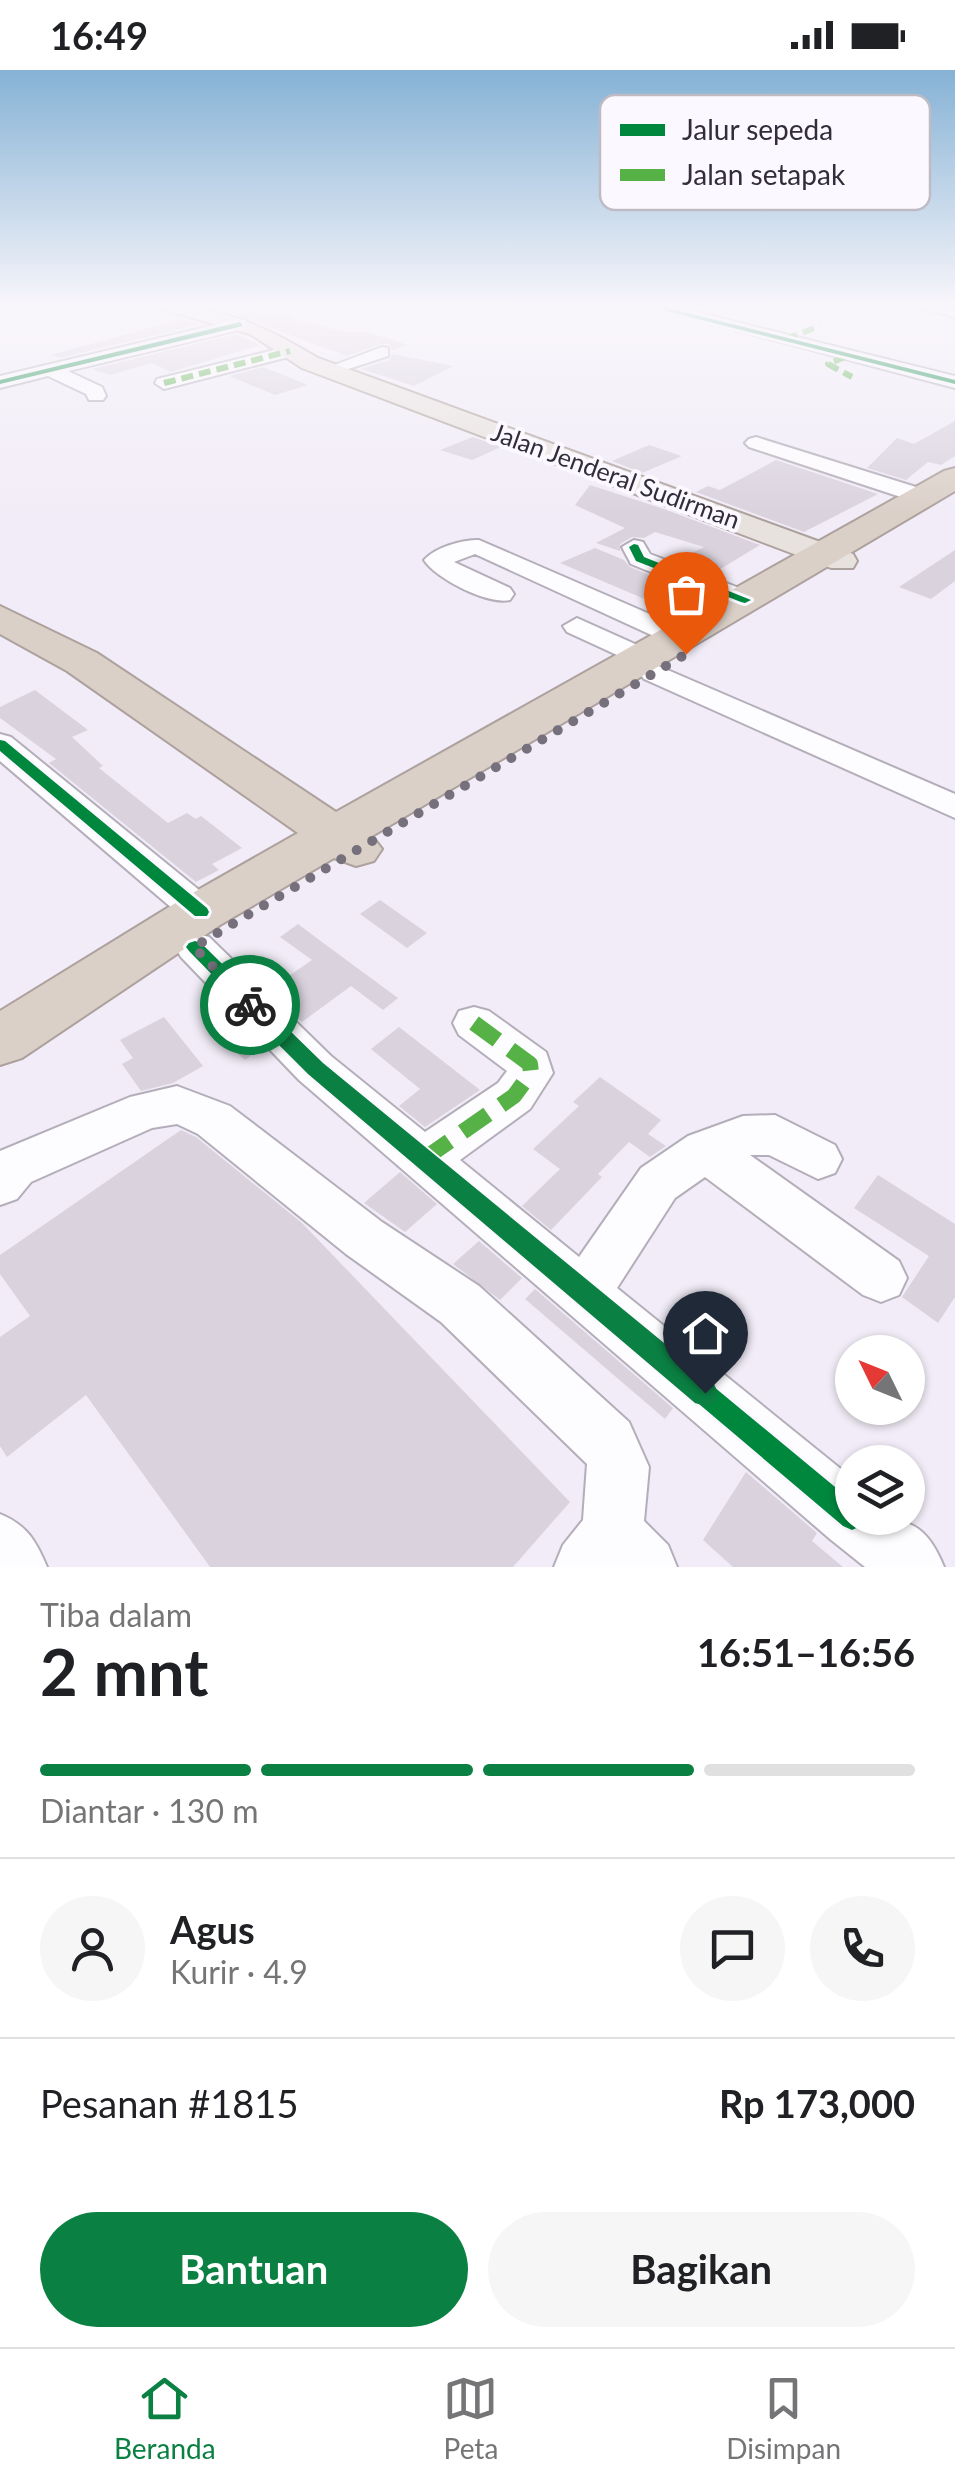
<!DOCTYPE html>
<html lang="id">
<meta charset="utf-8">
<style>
:root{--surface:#fff;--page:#f6f6f6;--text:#202124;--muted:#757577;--line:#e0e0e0;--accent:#0b8043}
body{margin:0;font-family:Lato,sans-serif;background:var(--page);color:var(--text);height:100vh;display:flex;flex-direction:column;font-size:38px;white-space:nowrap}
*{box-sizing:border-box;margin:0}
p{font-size:32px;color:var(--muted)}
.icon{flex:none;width:55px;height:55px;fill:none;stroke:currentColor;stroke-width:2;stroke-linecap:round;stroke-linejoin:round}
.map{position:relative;height:1497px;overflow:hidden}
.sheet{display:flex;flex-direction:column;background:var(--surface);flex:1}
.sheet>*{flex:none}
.needle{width:65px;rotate:313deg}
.buttons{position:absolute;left:835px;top:1265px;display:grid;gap:20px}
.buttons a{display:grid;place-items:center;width:90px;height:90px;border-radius:50%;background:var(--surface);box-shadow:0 2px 8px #0004;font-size:50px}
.pin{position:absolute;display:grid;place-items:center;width:85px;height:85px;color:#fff;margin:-102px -42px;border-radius:50% 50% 50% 0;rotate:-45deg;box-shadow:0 0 10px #0007}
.pin .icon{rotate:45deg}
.courier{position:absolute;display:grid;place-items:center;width:100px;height:100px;margin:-50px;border:8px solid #0b8043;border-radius:50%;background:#fff;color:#222;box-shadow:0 2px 12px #0007}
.overview em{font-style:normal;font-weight:700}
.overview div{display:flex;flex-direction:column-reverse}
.overview{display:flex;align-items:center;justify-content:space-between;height:170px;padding:0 40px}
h1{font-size:65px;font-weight:700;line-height:75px}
.bar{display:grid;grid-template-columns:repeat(4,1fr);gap:15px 10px;align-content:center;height:120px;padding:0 40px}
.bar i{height:12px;border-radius:8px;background:var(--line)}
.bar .active{background:var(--accent)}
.bar p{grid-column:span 4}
.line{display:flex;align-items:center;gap:25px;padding:0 40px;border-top:2px solid var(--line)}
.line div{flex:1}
.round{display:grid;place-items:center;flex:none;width:105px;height:105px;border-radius:52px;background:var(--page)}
.button{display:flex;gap:20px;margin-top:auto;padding:20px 40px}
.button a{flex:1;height:115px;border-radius:60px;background:var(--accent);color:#fff;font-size:40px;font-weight:700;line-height:115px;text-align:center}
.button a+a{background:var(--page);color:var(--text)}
.status{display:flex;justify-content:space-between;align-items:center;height:70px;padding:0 50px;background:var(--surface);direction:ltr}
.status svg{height:28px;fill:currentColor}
.tab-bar{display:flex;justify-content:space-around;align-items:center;height:140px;border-top:2px solid var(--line);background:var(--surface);font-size:28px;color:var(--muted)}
.tab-bar a{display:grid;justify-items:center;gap:5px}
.tab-bar .active{color:var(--accent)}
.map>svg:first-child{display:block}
.building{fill:#dad3de}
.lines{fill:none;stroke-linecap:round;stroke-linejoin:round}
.minor-casing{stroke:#b3aeb9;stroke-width:4}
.major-casing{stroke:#ada19d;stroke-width:4}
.highway-casing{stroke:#ada19d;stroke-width:4}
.minor{fill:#fdfcfe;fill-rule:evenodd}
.major{fill:#e8e2de;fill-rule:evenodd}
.highway{fill:#dbd0c8;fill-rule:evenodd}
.quiet-far1{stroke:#56b246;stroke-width:6;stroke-dasharray:12 6;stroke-linecap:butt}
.quiet{stroke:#56b246;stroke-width:16;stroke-dasharray:31 16;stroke-linecap:butt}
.cycleway-casing{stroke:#fbf8ff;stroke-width:6}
.cycleway{fill:#00873e;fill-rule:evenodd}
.route{fill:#0b8043}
.done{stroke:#75707c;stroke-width:10;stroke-dasharray:0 18}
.labels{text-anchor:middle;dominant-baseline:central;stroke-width:8;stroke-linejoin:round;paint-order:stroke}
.far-street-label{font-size:25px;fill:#322d39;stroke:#fbf8ff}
.key{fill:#fbf8ff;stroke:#bfbbc4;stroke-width:2.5}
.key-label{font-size:28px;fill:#322d39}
</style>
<div class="status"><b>16:49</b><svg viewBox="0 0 49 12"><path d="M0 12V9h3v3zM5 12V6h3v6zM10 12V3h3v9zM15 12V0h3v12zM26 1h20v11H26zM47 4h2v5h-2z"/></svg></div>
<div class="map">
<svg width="955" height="1497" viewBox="0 0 955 1497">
<rect width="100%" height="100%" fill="#f1ecf7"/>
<path class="building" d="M238,235L294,244L286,247L344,262H368L408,275L392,280L389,274H381L347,286L221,239Z
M182,249L202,254L60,288L51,285Z
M237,264L260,275L171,302L152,293L110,305L92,299Z
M392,284L453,296L414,316L361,299L389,290Z
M263,297L308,315L275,325L229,306Z
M955,351V386L941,395L928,392L906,410L867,398L897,368L914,374Z
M473,367L501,377L472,390L440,380Z
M649,375L682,386L642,403L612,391Z
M776,390L878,424L804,462L696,422L708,416L720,420Z
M590,415L664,439L760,475L712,504L678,490L704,477L655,462L644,468L632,467L620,474V481L596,473L625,458L575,435Z
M595,478L624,490L630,497L691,522L677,519L654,533L560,493Z
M955,480V511L931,529L899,517Z
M35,620L88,660L72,667L103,696L99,698L168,753L187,743L196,749L201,746L242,778L212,794L219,800L196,812L49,693L56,689L0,648V637Z
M380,830L427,863L407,878L360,844Z
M298,854L322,872L398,928L383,940L351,916L302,952L299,950L262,913L272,906L280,912L312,890L280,867Z
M230,944L263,977L245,990L208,959Z
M164,947L203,996L173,1013L141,1021L122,994L133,988L120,970Z
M399,957L480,1020L425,1057L399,1036L420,1019L371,979Z
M600,1007L661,1050L648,1064L666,1076L650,1087L629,1072L598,1104L602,1107L551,1160L522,1136L560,1099L533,1079L579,1036L573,1032Z
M181,1060L196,1067L302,1153L570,1432L513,1497H210L86,1325L7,1387L0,1376V1267L30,1246L0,1204V1185Z
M400,1102L437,1134L405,1162L364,1133Z
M878,1105L955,1154V1227L938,1253L902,1227L929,1186L854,1138Z
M479,1171L522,1208L500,1230L453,1194Z
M535,1219L673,1338L665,1349L525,1229Z
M746,1402L817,1463L812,1471L843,1497H733L703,1470Z"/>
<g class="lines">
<defs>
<path id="minor" d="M667,235L955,306V318L656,239Z
M917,235L955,237V247L919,238Z
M240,249L246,250V258L68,301L102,317L106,326L103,330H89L86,324L48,306L0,318V306Z
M290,276L299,281L296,285L164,319L155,313L157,309Z
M382,277L388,278V286L330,305L321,300Z
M756,367L932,422L936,427L924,434L916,432L749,377L745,373L749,369Z
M479,470L691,562L695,568L691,574H671L475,484L454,492L510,518L514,524L510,530C488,535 436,509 424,490C436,477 461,470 479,470Z
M634,470L643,472L650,484L755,524L758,530L755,536H735L631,494L622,477Z
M577,548L655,583L660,589L656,595L955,724V748L644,609L639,603L643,597L567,562L563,556Z
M0,664L11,667L215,833L220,842L215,851L201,855L187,851L0,691Z
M195,863L209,867L331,986L425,1062L498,1013L507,1001L459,965L453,953L459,941L474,937L489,941L546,982L553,1003L530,1039L460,1090L579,1187L641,1098L688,1066L743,1046L775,1045L835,1075L842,1089L835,1103L818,1109L769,1085H750L899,1191L907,1208L899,1225L881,1232L863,1225L705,1107L675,1128L617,1218L852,1408V1448C901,1448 924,1447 944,1497H865L830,1469L299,1010L181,887L175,877L181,867Z
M177,1016L230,1036L382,1152L479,1216L629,1352L649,1397L644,1451L668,1475L677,1497H554L563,1475L583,1450L587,1394L441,1252L346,1184L198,1064L177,1054L152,1058L31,1112L17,1129L0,1135V1081L130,1027Z
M0,1444C27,1455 36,1471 47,1497H0Z"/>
<path id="major" d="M158,235C220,235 266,257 318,288L853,484L857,491L853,498H831L302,298L250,264L161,239Z"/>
<path id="highway" d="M955,398V421L372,766L382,779L374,791L356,796L334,788L220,855L22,988L0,995V941L182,829L298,763L67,601L0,564V536L97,583L336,742L944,401Z"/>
</defs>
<use href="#minor" class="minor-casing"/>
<use href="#major" class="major-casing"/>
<use href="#highway" class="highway-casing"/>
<use href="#minor" class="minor"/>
<use href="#major" class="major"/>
<use href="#highway" class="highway"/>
<path class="quiet-far1" d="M786,269L820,256
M845,287L828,294L852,307
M164,313L290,281"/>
<path class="quiet" d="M424,1089L514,1026L531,1003L530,994L474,953"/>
<defs>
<path id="cycleway" d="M664,237L955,310V314L662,240Z
M240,252L243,256L0,314V310Z
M634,474L638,475L644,487L751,530L745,533L741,532L636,491L629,477Z
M0,670L5,671L207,838L209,842L207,846H195L0,681Z
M195,871L201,873L322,993L852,1431V1448H865L861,1456L852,1460L843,1456L308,1003L189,881L186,877L189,873Z"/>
</defs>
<use href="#cycleway" class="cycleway-casing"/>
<use href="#cycleway" class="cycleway"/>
</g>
<linearGradient id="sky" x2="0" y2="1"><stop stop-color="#85b2d5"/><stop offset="0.53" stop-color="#f9f6fb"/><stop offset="1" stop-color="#f9f6fb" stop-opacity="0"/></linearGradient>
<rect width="955" height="445" fill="url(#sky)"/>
<path class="route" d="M250,927L257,929L323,993L714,1314L718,1323L714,1333L705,1336L695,1333L308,1004L244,940V929Z"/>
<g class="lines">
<path class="done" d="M250,935L194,877L686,584"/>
</g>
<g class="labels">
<g class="far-street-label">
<text transform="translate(616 405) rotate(20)">Jalan Jenderal Sudirman</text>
</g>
</g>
<rect x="600" y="25" width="330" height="115" rx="15" class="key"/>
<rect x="620" y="54" width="45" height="12" fill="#00873e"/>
<rect x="620" y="99" width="45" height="12" fill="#56b246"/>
<g class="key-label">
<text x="682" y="70">Jalur sepeda</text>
<text x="682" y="115">Jalan setapak</text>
</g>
</svg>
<div class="buttons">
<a><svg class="needle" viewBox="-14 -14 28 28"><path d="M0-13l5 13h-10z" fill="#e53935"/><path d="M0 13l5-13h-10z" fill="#757577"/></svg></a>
<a><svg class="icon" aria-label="layers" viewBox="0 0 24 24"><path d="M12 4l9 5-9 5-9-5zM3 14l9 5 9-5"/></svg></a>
</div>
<div class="pin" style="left:686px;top:584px;background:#ea580c"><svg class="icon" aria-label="bag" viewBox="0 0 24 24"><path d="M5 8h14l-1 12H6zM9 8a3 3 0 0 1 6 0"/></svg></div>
<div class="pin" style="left:705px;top:1323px;background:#1f2937"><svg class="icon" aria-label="home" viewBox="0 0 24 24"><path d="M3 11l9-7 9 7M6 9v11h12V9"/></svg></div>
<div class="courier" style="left:250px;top:935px"><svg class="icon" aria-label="bike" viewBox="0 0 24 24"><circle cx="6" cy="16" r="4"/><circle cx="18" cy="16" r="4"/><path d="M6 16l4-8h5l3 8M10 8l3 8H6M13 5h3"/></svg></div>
</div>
<section class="sheet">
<div class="overview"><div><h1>2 mnt</h1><p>Tiba dalam</p></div><em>16:51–16:56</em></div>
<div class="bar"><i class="active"></i><i class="active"></i><i class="active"></i><i></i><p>Diantar · 130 m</p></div>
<div class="line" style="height:180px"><a class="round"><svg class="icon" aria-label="person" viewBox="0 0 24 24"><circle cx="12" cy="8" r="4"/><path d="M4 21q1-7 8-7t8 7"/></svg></a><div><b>Agus</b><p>Kurir · 4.9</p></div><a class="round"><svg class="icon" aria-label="chat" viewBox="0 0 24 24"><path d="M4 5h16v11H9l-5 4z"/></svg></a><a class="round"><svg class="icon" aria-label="phone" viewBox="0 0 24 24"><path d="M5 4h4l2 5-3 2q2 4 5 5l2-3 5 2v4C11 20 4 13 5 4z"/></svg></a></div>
<div class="line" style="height:130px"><div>Pesanan #1815</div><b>Rp 173,000</b></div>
<div class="button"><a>Bantuan</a><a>Bagikan</a></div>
</section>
<nav class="tab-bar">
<a class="active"><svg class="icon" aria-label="home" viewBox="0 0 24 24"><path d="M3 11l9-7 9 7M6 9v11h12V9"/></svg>Beranda</a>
<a><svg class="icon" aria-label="map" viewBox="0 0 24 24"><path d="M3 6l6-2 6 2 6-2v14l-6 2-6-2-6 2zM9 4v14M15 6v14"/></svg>Peta</a>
<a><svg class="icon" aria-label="saved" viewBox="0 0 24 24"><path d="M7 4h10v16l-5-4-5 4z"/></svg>Disimpan</a>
</nav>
